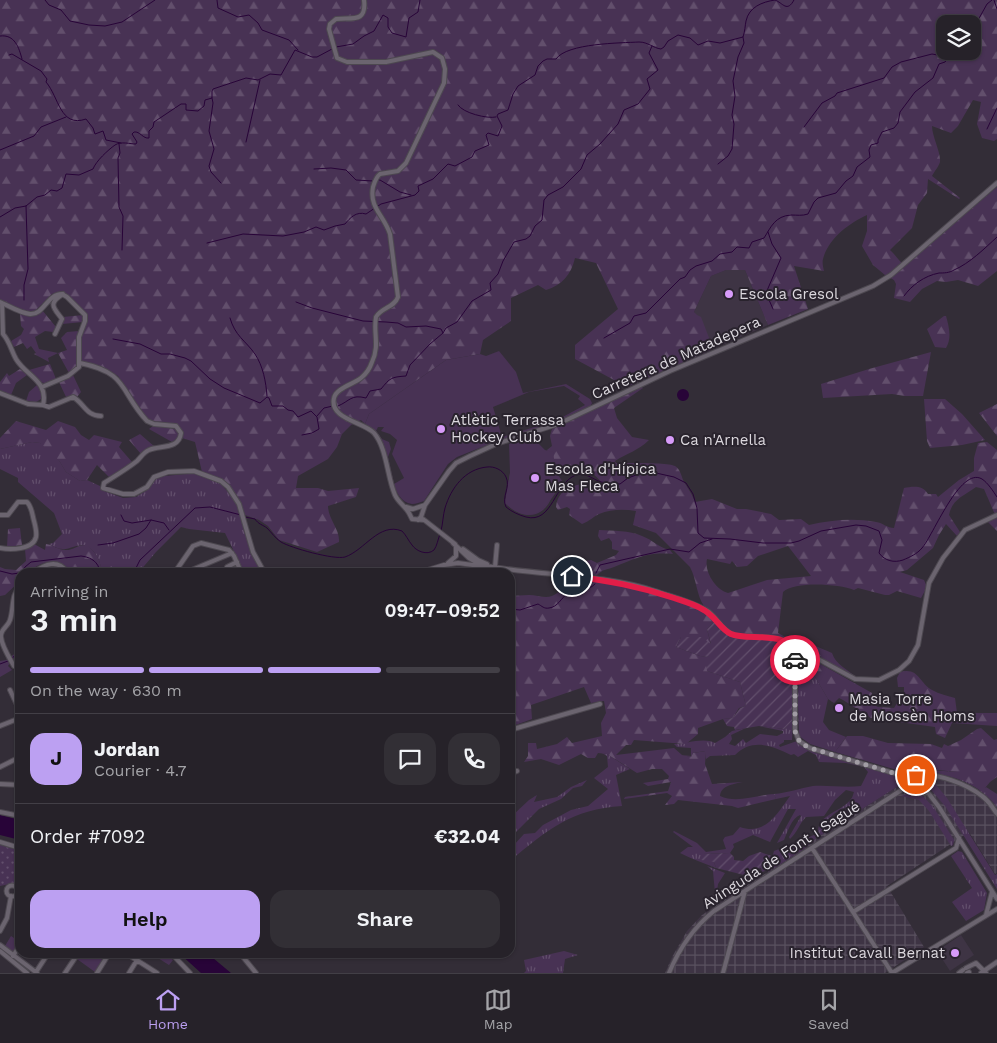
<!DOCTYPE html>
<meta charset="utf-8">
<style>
:root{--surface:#262229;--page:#322f35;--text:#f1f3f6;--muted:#a4a4a8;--line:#423f46;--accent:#bca0f2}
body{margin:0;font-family:"Work Sans",sans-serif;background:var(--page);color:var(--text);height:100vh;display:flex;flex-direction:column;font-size:19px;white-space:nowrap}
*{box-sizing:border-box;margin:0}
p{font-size:16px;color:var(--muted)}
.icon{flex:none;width:28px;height:28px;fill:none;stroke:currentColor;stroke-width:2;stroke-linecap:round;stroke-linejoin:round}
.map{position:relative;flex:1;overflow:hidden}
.details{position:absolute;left:15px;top:568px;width:500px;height:390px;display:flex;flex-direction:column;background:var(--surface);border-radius:15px;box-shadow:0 1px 4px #0004,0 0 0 1px var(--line)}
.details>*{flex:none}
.controls{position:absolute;left:936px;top:15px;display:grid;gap:10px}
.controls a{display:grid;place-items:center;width:45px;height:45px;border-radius:10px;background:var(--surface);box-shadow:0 1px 4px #0004,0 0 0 1px var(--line);font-size:25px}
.pin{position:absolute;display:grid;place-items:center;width:42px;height:42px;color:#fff;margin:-21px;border:2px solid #fff;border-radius:50%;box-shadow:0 1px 5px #0007}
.courier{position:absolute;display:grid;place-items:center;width:50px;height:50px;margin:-25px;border:4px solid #e11d48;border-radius:50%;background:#fff;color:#222;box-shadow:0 1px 6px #0007}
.head em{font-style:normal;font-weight:600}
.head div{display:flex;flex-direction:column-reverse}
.head{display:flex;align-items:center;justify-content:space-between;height:85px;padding:0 15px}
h1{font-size:32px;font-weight:600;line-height:38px}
.bar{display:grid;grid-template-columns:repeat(4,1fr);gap:8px 5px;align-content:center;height:60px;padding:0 15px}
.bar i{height:6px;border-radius:4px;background:var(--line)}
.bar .on{background:var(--accent)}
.bar p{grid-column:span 4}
.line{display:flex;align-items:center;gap:12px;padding:0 15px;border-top:1px solid var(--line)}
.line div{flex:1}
.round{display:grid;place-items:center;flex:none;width:52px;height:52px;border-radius:15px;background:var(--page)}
.button{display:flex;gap:10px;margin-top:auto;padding:10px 15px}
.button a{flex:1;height:58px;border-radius:15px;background:var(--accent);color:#111;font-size:20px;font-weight:600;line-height:58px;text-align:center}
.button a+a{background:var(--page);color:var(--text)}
.dock{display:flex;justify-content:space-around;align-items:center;height:70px;border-top:1px solid var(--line);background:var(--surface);font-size:14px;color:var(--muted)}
.dock a{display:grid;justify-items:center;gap:2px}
.dock .on{color:var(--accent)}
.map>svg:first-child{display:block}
.built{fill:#3e3444}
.industrial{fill:url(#industrial-grid)}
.grass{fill:url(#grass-tufts);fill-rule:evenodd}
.forest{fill:url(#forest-firs);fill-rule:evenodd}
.park{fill:url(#park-dots)}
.garden{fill:url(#garden-furrows)}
.pitch{fill:#483254;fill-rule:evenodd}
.water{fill:#280438}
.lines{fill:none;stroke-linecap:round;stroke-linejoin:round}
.stream{stroke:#280438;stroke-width:1}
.minor-casing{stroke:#4d4850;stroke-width:6}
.minor{stroke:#6b646f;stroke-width:4}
.done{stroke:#a19ca4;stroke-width:5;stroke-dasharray:0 9}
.route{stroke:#e11d48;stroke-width:6}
.poi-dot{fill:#d79bf9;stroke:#29232d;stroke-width:2}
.labels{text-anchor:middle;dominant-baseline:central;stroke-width:4;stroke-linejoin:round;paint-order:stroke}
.poi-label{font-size:15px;fill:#dcd8de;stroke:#29232d;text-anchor:start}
.street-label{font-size:15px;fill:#dcd8de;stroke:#29232d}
</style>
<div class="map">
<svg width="997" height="973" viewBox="0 0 997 973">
<defs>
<pattern id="industrial-grid" width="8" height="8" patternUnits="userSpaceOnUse" patternTransform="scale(1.25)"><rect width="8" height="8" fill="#3e3444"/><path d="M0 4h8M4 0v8" fill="none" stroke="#59515f"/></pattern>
<pattern id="grass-tufts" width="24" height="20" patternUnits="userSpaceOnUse" patternTransform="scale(1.25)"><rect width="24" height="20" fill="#483254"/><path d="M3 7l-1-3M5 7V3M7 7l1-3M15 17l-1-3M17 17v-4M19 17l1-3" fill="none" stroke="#624f6c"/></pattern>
<pattern id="forest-firs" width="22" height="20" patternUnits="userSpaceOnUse" patternTransform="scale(1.25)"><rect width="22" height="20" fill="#483254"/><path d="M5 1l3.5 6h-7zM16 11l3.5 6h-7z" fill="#624f6c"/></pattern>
<pattern id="park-dots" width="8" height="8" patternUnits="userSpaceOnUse" patternTransform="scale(1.25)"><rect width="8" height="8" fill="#483254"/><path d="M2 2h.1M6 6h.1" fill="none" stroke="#624f6c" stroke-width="1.8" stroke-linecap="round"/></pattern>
<pattern id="garden-furrows" width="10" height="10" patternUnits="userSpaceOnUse" patternTransform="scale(1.25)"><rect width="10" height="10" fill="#483254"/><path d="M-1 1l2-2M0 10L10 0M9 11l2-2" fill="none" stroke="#624f6c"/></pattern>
</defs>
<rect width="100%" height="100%" fill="#332d37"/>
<path class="built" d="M726,270H745L768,325L711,350V343L694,312L711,276Z
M961,935L974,955L950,971L937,951Z"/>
<path class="industrial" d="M914,772L942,774L967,784L986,794L997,807V873L995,874L969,832L887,886L924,947L885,973H665L672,957L687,931L702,915L731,895L803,850L815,839L903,783L904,773Z"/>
<path class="grass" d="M32,442L40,443L47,447L60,462L66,472L80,481L87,480L100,486L102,490L123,498L136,497L150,488L152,482L157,478L164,476L187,474H196L221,484L236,501L251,552L262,572H244L225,533L189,529L181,527L156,552L139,572H100C103,562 94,549 85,545C69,545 67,555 49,544L53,543L62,534L54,513L18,482V478L0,469V449Z
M813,645L832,653C836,665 847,669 856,677L822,659Z
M799,653H801L828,699L823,722L829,730L846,737L835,752L810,744L799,736L798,704Z
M793,720L792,740H784V742L779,745L780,747L797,741L801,746L809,750L900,777L903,780V783L815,839L803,850L768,872L774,851L801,841L818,833C817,814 842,812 851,799C853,797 853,794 854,792L846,790L835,800L824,816L806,817C799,824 797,833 790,839L789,837L801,816L800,815C791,819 788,831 784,840L777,843L796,809H788L770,842L753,835L733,844L734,847L730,853L703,854L714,862L716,868C704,863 692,859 680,853L688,847H693L673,832L674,831L697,843L706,852L726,849L723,840L725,837L733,835L740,827C765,836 777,814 790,796L776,799L774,794C788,793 800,788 813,786C828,785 845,788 861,786L868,772L864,767L846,763L819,762L816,755L808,751L798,757L794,754L791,755C771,745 752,738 735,755L710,756L706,759L705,751L693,753L691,757L682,755L691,756V748L677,747L674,744C687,744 703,737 715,743L725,737L732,731L746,728L731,735L732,739L729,744L735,746L743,739L746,743L760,734L777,736L783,733V731L759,726L784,729ZM847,807L842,813L822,829C826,820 837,809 847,807Z
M602,753L607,754L630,769L616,775L622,806C572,809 547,830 510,861V845L513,846L524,834L535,833L543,825L571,810L588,806L608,789L594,778L608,767L607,756Z
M929,770L958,772L985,788L986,787L997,794V807C980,784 949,772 921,773Z
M931,779L947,798L995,875L997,874V889L945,806L927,785L926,781Z
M587,780L582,786L573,788L561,799L539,809L510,838V815L512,816L529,800L537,795L534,802L557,797L571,787Z
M920,793L934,808L954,840L953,845L951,846L929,811L919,800L901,796L907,794Z
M958,851L962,852L987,893L984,910L966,921L952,902L972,888L951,856Z
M707,866L725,873L718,884L716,899L711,900L715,893L713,871Z
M11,936L20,942L12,952L5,946Z
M564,951L578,955L565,959L563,973H524L526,971L524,960Z
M81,953H91L103,960L95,972L77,959Z
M150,953H166L173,960L169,965Z"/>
<path class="forest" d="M0,0H997V139L994,141L982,138L977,124L981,102L973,100L958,126L951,133L932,126C932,137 941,152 940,162C939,166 934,172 932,176L960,198L959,199L928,179L927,193L918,205L912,228L890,250C896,255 899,262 905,265L997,187V271L978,286L958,280L946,282L937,281L922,289L910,302L894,298L896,284L894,280L885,275L873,265L862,246L867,231V215C849,223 828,239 823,259C822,262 823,267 824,271L794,266L808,309L768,325L745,270H726L711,276L694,312L697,315L701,317L711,343V350L627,387L575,359V345L618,309L596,263L575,258C571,275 562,285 546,290L538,285L511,298V321L483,340L480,354L446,360L369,414L365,424L361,420L351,425L342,434L337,447L328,459L298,476L296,488H318L328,491L359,488L356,497L328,506C328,519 340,529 339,542L317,552L279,540L268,526L259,520L245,515C236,487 227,484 202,472L195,442L182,438C186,420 158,425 148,420L118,376L105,368L82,361L81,336L87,316L66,294L61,291L52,294L34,312L26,311L0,301ZM945,24H972V51H945Z
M42,310L56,327L53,332L45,331L35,337L39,349L58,353L48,358L49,362L34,354L36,353L31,346L27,349L23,343L14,347L11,341L21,335L24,329L21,326L20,313L23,314Z
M83,315V322L62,324L63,317Z
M944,316H946C949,327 952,338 946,348L935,347L927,329Z
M79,331L77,339L78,365L69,373L58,353L67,350L61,338L67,332Z
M931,352L923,396H905L892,394L823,398L821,384L869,369Z
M50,364L56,379C39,387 42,382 29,370Z
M20,369L27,375L16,383L11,395L0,390V382L7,373L9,376Z
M73,375L81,392L77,397L72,395L66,397L59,382Z
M37,385L41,392V399L36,402L26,401L29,392Z
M640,386L643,388L614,408L617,418L632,437L649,440C638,451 627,453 615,461L616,463C626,463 668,462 675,466C681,470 681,476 684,482C689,490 692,494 695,502L712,499L737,509H746L771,514L779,520L801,519L809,525C831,520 854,518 876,522C883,523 887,528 894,528L904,488C913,486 923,485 928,494H936L938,497L959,480L974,471V458L978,443L987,442L997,450V531L988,522L996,517L984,489L976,487C964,496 952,499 949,515L960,532L957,536L946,524L939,535L933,548L907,570L900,572L924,580L927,587L921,598L897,591L889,595H885L858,588L854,590C839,584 795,581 783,592L778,633L789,639L791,635L813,645L822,659L801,649H797L788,642L733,633L728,630L718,618L707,629L711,645L681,637L676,647L700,656L710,657L707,671L740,682L746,706L739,708L733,718L723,719L698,728V734L686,744L634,740L631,745H626L616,755L674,748L682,755L691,757L693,753L706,751L705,764L712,784L743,782C734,784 721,785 720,796C736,804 757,795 774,794L776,799L738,808L732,806L678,800L674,804L665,805L672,796L667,793L624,799L625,797L668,791L671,782L648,786L643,783L668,779L669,776L662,769H652L637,773L607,754L598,753L595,758H588L581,754L559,765L541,759L524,762L528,756V743H536L537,749L557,744L567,737L572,743L602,736L601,723L606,713L604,701L591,703L584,687L531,705L532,719L510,727V693L512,692V687H510V596C516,596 523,595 529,595C537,595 545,599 552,596C560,593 568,581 579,581C620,579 661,596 699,608L704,606C696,594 697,580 690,567L656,533L633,525L636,511C624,509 611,509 599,514C594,516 590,521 582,524L569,515L570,509L567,507L558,510L556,507C558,484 583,483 602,483C596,475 586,466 575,469C569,471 566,474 560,474C555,484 553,499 546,507C534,521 516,514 505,503L510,473L550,459L547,450L552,446L550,436L552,429ZM788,546L811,576L767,580L728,593C716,590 704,572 707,559L730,564L732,561L737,567L747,566L758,556Z
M924,399H945L962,414L985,440L962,445L930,448L927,441Z
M997,404V436L979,413Z
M16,421L46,430L58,421L75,427L81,435L89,440L94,435L122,442L119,447L132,462L110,478L97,465L87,480L80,481L66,472L60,462L40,443L32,442L0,449V438Z
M153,426L176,429L180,434L178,438L172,442L149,429Z
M140,434L155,447L141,454L129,440Z
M20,528L22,545L7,547L8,529Z
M599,530C613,531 629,530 642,536C653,540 659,548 670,550L673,554C646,552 638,558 614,567C606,570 603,569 597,575L587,574L590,569L581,562L591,560L597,563L616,555L619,551L612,549V542L609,538L601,541L598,536Z
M34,544L45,550L46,544C53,545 58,550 66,550C74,550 79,544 87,545C95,552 103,562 100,572H71C60,557 42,560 29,572H20V581L5,595L0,596V567L5,569L16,570L26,561L25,549Z
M20,650V657L12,659L8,666L12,670L0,677V661L6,660Z
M801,653L872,693L870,703L878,707L894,708L904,692V687H898L897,678L900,672C919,667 919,683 932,690C939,694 948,696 955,698L957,713H997V726L952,723L945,738L936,734L935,727L871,718L843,700L839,698L834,703L828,699Z
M981,728L994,740L997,739V777L990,782L985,788H981L959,778L957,772L938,770L904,772L835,752L847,736H863L888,743L931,744L942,748L944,744L948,746L961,740L977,729Z"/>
<path class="park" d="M0,845L20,851V890L14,883L0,886Z"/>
<path class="garden" d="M715,621C720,627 724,633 732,636C748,643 784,631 791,654C797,672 794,701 793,720L784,729L759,726L735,730L734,727L727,726L723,719L733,718L740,708L746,706L740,682L707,671L705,660L709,657L700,656L676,647L681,637H701L711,644L707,629Z
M760,852L772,856L768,870L762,872L761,868L756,869V875H744L716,868L714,862L701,860L703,854L730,853L734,857V860L743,861L749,856Z"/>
<path class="pitch" d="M499,351L516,372L523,393L566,384L590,399L592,403L590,407L556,423L497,441L457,457L448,464L424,501C420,502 416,504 412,504C390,502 387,453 380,437L375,431L365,424L369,414L446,360L480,354L486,356ZM564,386L580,396L578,399L585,405L557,420L502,437L493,407L529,392ZM378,427H384L381,431L390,434L397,440L392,454L404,478L394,484L388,457L391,449L389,442L382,439L376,431Z
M528,437H532L545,450L553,452L556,472L563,482C547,506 533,530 505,503L510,473L509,444Z"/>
<path class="water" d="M677 395a6 6 0 1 1 12 0a6 6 0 1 1-12 0Z
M0,815L20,820V840L0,835Z
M179,953H207L231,973H201Z"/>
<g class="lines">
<path class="stream" d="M45,0L49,5L61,10L70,21L89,25L105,26L122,22L155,0
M217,0L218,8L238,17L249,15L258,23L262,30L289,40L298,50
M994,0L997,9
M972,31L987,4L992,0
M0,36C15,34 19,48 22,59
M336,47L353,44L364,36L374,31L383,15L388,18V27L392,33L406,37L409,18L418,12L420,0
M9,55L12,54L41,71L47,79L46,82C59,97 60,128 86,119L93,128L95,134L103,131L106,140L121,143
M212,98L213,103L209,131L214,149L209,166L211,172L221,183
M458,105C463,113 487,119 496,117
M804,127L822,103L835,96L837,93L884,78L892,67L901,62L932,54L948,57
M987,129L997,108
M246,142L260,80
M119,144L120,153L118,158L119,207L123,216L122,250
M0,150L34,136L41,127L66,117
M718,164L728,156L732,149L734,124L732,115L735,96L733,81L738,57L744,43L743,37
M314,169L331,168L346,170L356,180L373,181
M377,180H380L400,192L411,195
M0,217L15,208L26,206L37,197L45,195L51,190L57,191L62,188L66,174L79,175L93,169C96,161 108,150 115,145C121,141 130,144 136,144L137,142L132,134L134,132C140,131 143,139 149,138V131L153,127L154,122L181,104H186V110L198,111L204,106L205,100L212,98V91L213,89L246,78L258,80L270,74L281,75L295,50L312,57H317L332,49
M768,232L772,244L781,258L766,293L773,309
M207,243L243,234L283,236L304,232L316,227L324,230L335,226L345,224C350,218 356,211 366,214L381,204L415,195L419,191L418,186L433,179L448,164L455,166L472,157L475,151L489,145L486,135L488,133L498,136L502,126L497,116L498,114L508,110L513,94L518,86L535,75L538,66L543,61L547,59H556C567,43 621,43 639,42C648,42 653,48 661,49L664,47L668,41L678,35L690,38L698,45L708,41L720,43L743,37C745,31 745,26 746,21C749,7 762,2 775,0C783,3 787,13 794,0
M904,296C912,285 924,276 939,273C944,273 949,273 954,270C970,263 984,249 997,237
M24,300V285L28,269L26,206
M296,302L312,308L363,321L386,322L398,323L406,327L426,326L441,329L443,333
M230,318C235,336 245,340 255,354C263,366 266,382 267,396
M604,338L630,323L634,316L646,313L680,279L685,277L690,270L696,266L712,261L720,254L732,252L737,247L749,248L752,242L764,238C771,227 775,216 791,215C797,215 802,216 808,214L814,202L818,198L836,193L846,181L853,176L857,167L870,157L869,150L871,145L878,143V140L882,132L894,128L898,123L900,112L915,92L933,78L939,64L945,62L954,51
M113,339L140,344L161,354H170L185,358L191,361L210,379L224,388L260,403L267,397L269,398L272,406H283L288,410L293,411L298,417L311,411L317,417L319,429L312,433L302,435
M338,406C350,401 351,394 366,398L370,391L381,389C390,378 391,377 406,376L410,365L430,344L443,333L446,328L457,322L472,301L491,290L490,283L498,274L503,261L514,242L526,239L530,236L535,226L542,220L544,200L548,195L563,187L581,169L587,155L600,144L618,124L624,110L638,104L650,89L647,79L658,70L649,53L652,46
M317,416L324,408L333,406
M121,515L124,521L132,523L151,520L164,523L169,530
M245,517L255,519C258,524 263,525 267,528C272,533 275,538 281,542C291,548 334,560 345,557C365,550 379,522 402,531C406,535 408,540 412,545C416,551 427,556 434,550C437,546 438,539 440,534
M441,531C443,523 443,515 445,508C451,488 465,469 487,467C494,466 503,470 506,477C511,487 501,497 506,507C512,512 519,515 526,517C553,524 554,483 576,475C586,472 592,479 601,482C607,483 614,484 620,484L628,478L647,471L674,477L686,483L693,494L697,508L698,533L704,538L730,539L763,543H791L799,541L821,531L856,525L866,526L879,531L882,540L879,553C885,561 894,563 903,560C910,557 917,554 922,548C933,536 960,466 982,479C988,483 993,491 997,497
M98,545L113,543L139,534L146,528L151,520
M0,571L12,574L20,573
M22,572L25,567L31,562L81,556C89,557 96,560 99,568L97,572
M134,572L140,560L195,508L210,507L241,515
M596,573L600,565L670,549L689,552L700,543L712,539
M510,609L520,610L538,604C542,606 544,609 549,608C558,607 561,598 568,593C576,588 588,592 595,584
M12,658L20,652
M0,664L8,661"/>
<defs>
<path id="minor" d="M364,0C367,24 351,17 336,19L330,24L329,29L337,58L347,62H386L433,52L442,58L445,69L444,83L406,163L398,171L380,174C376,177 375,181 373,187C369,208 384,215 390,234L398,297C394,308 382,307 376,317C373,333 380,345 372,362C370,368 366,374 361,378C354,384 336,388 334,398C329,419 364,422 374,433C387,448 387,477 395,495C398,502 405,506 409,513C410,515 411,517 412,519L424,520
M0,302C9,306 20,313 30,314C44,315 47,294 62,294L67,297L85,315V321L79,337V367L68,376L42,387
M2,303L3,334C10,342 11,350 16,359C26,376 49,381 43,405
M55,334L62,319C54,308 47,304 63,294
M80,363C129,373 119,391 147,421L154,424L176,426L181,433C179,450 160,445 149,450C144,452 141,457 137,461C127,469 115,476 104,483L103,488L123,494H134L147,487L154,477L168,472L194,471L221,481L228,487L239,504L253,552L264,572
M0,393L28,404L43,405L49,407L73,397C84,403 86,416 101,416
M406,507L413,509L425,505
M0,515H8L18,502H27C32,507 32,514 34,521C35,525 37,532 36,537C33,550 10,550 0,548
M423,519L455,544
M418,520L421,517L425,505L449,471L456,463L470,456L496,444L558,424L670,371L873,286L891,275L997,183
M453,543L469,558L481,565C538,576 599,573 655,591C672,597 694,602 709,612C718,619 722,631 734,635C753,641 787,628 795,655V730L799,741L810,748L900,775L919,776L923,786L939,807L997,899
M463,549L478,560L487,564
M448,563L456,556V546
M495,567L497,545
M34,572C45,564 58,559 67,572
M175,572L193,546L201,543L229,550L234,556L241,572
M187,572L232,553
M225,572L227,567L237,562
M421,572L444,565L458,563L480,566
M20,586C11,595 14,608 10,620C8,627 0,629 1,637C2,647 9,657 14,666L20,668
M794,652L800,650L805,652L855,679L879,680L899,670L909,661L918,645L929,583L943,558L965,530L997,515
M10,690L20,711
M0,726L20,718
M510,730L600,704
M0,767L20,757
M510,773L517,771
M911,776L907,782L909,788C915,791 920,789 927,793
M919,776C937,772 968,785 982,796C989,801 993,808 997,814
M0,784L20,785
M0,812L20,816
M0,842L20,848
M812,848L892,973
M6.5 891a5.5 5.5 0 1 1 11 0a5.5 5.5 0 1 1-11 0Z
M853,912L956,848L959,838
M986,915L992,892
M0,931L7,918L11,896
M0,945L37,973
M0,951L27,973
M124,952L157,973
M170,952L190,973
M239,952L256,973
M13,956L20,945
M966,968L976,963L986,973
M36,972L49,952
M65,973L79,952
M97,973L110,952
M129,973L142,952
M669,973C679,949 694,927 714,911L900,791L907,784
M723,973L745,891
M892,973L997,909
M959,973L963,970
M967,973L969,972
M981,973L997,962"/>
</defs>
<use href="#minor" class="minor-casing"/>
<use href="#minor" class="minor"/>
</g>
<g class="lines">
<path class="done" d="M795,660V730C796,739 801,744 810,748L900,775H916"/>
<path class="route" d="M572,576C609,581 638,586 674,598C683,601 694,604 702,609C715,615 720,629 731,634C749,642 794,627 795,660"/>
</g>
<g class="poi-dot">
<circle cx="729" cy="294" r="5"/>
<circle cx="441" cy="429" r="5"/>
<circle cx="670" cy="440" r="5"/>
<circle cx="535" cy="478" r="5"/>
<circle cx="839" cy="708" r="5"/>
<circle cx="955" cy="953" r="5"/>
</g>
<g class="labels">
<g class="poi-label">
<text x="739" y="294">Escola Gresol</text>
<text x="451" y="420">Atlètic Terrassa<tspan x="451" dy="17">Hockey Club</tspan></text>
<text x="680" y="440">Ca n'Arnella</text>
<text x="545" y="469">Escola d'Hípica<tspan x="545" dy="17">Mas Fleca</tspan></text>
<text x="849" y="699">Masia Torre<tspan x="849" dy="17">de Mossèn Homs</tspan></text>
<text x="945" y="953" text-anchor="end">Institut Cavall Bernat</text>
</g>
<g class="street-label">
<text transform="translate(676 358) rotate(-24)">Carretera de Matadepera</text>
<text transform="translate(781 855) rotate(-33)">Avinguda de Font i Sagué</text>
</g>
</g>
</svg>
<div class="controls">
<a><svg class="icon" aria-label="layers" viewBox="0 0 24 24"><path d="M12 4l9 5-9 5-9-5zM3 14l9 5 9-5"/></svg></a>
</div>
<div class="pin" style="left:916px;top:775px;background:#ea580c"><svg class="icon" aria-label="bag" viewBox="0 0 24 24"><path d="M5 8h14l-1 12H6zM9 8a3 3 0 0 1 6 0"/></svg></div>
<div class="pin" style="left:572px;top:576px;background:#1f2937"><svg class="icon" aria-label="home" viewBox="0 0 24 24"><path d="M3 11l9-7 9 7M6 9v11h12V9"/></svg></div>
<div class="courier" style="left:795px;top:660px"><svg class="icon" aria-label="car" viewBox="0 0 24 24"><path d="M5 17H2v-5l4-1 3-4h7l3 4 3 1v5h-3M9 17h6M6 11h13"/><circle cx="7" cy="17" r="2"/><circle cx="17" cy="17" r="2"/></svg></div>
<section class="details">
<div class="head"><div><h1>3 min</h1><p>Arriving in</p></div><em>09:47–09:52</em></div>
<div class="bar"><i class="on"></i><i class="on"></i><i class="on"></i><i></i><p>On the way · 630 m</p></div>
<div class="line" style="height:90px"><b class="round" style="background:var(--accent);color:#111">J</b><div><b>Jordan</b><p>Courier · 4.7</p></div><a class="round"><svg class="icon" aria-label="chat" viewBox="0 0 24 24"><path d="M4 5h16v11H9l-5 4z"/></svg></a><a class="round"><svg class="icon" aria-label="phone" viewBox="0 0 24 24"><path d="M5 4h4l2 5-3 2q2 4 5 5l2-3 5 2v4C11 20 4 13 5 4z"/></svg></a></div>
<div class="line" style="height:65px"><div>Order #7092</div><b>€32.04</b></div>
<div class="button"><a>Help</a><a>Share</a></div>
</section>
</div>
<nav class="dock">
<a class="on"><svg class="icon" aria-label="home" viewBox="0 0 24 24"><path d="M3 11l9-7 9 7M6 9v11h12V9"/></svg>Home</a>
<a><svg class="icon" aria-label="map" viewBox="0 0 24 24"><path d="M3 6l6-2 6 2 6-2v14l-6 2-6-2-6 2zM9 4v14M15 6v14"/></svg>Map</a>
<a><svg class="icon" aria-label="saved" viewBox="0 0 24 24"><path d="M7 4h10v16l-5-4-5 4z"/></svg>Saved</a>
</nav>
